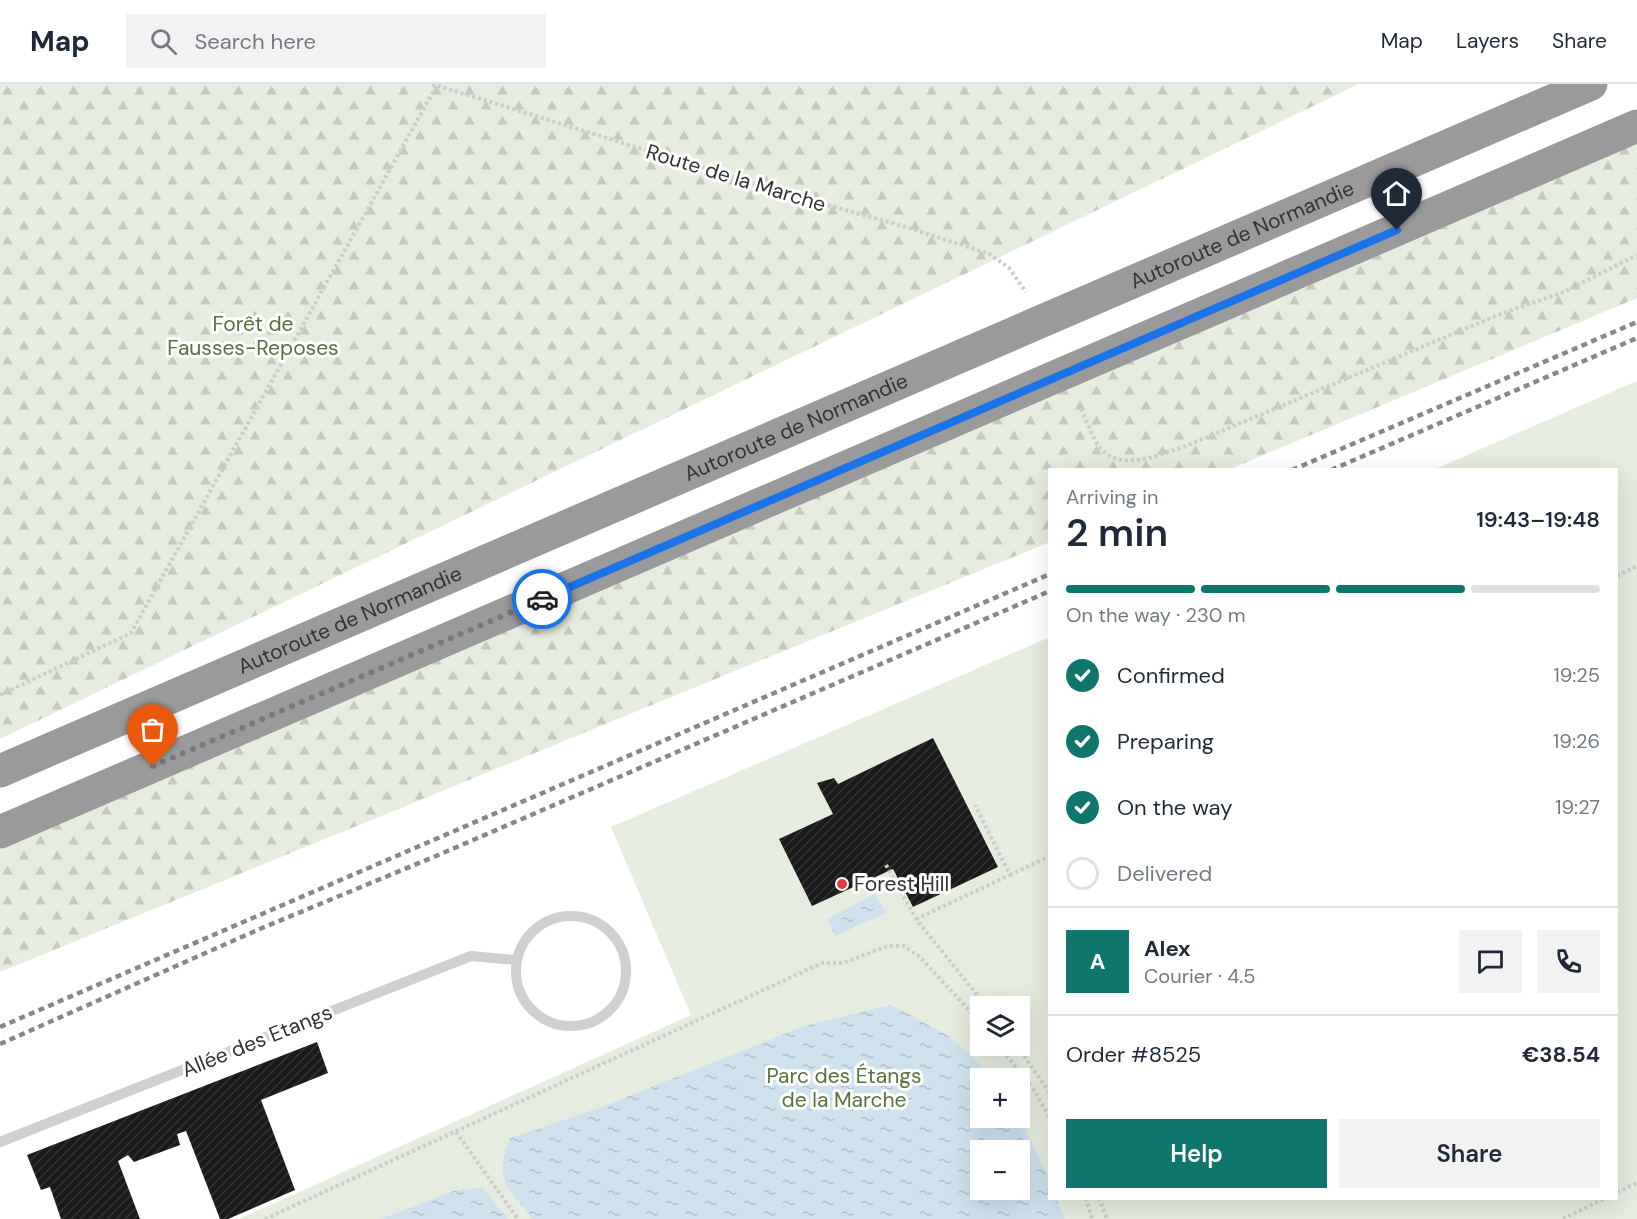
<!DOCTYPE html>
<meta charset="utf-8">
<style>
:root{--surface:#fff;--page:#f2f2f3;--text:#1f2937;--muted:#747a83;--line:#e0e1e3;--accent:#0f766e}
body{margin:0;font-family:"DM Sans",sans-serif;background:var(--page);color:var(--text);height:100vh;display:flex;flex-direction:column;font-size:22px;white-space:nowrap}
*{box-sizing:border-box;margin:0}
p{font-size:20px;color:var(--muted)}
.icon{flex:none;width:33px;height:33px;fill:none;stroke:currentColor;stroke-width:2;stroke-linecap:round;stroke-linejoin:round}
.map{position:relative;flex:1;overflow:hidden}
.drawer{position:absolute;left:1048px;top:384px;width:570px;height:732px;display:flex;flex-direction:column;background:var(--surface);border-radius:0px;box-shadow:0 6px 24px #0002}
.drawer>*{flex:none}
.tools{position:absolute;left:970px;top:912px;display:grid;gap:12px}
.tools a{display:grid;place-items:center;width:60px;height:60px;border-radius:0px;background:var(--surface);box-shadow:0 6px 24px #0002;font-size:30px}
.pin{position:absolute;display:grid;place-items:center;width:51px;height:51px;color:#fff;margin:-62px -26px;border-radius:50% 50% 50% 0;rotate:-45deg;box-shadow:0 0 6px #0007}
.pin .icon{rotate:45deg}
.courier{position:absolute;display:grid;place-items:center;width:60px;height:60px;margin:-30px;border:4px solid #1a73e8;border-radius:50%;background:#fff;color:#222;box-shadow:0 2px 8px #0007}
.summary em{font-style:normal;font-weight:600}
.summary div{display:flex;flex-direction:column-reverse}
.summary{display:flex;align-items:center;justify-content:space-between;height:102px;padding:0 18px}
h1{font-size:39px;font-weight:600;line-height:45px}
.bar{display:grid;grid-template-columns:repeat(4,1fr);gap:9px 6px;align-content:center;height:72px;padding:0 18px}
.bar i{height:8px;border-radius:4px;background:var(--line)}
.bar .current{background:var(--accent)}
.bar p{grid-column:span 4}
.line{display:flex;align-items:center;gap:15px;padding:0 18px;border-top:2px solid var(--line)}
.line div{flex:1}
.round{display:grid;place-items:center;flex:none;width:63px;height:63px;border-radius:0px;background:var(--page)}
ol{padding:0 18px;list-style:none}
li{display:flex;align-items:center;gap:18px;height:66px}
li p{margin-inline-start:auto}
li .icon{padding:6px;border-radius:50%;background:var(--accent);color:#fff;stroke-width:4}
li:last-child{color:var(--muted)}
li i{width:33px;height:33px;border:3px solid var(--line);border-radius:50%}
.button{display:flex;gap:12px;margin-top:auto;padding:12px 18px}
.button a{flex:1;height:69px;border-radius:0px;background:var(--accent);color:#fff;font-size:24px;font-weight:600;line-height:69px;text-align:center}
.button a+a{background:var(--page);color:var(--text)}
header{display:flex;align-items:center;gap:36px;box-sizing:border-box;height:84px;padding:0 30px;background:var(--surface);border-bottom:2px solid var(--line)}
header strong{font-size:28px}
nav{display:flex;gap:33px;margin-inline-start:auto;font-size:21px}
.search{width:420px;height:54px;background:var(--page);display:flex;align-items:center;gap:15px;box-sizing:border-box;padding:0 21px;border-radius:0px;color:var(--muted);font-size:22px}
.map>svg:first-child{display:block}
.forest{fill:url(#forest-firs)}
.park{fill:#e6ecdf;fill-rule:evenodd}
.water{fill:url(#water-ripples);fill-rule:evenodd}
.building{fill:url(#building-hatch)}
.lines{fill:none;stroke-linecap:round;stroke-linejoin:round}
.path{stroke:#cdcdcd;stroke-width:4;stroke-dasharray:3 3;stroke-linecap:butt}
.lane{stroke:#d0d0d0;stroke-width:10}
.highway{stroke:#9a9a9a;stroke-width:33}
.rail{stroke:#888;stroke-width:4.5;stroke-dasharray:6 4.5;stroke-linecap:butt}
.done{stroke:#7a7a7a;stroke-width:6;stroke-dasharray:0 10.8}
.route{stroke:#1a73e8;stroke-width:8}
.poi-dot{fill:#e63946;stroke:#fff;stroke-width:2}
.labels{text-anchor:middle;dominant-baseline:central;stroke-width:6;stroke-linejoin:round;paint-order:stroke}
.street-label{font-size:21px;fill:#333;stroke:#fff}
.park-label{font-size:21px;fill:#56703f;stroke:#fff}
.poi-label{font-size:21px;fill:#333;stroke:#fff;text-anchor:start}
</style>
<header>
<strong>Map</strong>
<div class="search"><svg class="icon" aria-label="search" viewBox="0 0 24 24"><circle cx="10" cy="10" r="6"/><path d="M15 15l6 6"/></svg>Search here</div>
<nav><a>Map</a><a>Layers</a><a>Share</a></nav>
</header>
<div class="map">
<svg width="1637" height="1135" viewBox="0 0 1637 1135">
<defs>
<pattern id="forest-firs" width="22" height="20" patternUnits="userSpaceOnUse" patternTransform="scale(1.5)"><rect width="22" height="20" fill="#e6ecdf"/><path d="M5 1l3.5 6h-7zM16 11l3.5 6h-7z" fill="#c6cbc0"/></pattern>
<pattern id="water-ripples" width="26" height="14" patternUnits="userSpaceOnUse" patternTransform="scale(1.5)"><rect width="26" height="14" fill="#cfe2ee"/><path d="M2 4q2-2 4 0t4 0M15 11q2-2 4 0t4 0" fill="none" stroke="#b2c2cd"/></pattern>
<pattern id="building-hatch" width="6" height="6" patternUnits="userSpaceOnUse" patternTransform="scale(1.5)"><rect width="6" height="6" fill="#1a1a1a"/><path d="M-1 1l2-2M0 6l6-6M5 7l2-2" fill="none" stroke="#333"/></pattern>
</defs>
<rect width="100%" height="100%" fill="#fff"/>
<path class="forest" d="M0,0H1359L0,655Z
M1637,58V214L1230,385L1050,386V458L0,888V765Z"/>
<path class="park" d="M1637,297V1135H239L691,931L611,743L1050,553V1114H1617V386L1435,385ZM981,922H1020V962H981ZM981,994H1020V1034H981ZM981,1066H1020V1106H981Z"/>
<path class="water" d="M875,810L886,829L835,852L827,835Z
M891,921L947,951L972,972L992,994H981V1034H1020L1050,1097V1114L1057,1115L1065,1135H532C509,1103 492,1095 510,1054L599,1024L804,942ZM981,1066H1020V1106H981Z
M482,1103L508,1135H380L454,1107Z"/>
<path class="building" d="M933,654L998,783L913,823L893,785L812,822L779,755L833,730L817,699L834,694L838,700Z
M317,958L328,989L261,1016L295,1106L228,1135H220L186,1047L177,1050L180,1061L134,1078L128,1071L118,1077L140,1135H61L50,1103L41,1106L27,1071Z"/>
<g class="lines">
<path class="path" d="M432,0L791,111L896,140L990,170L1009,184L1026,208
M1081,325C1087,337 1092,354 1100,364C1122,389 1160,370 1186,362L1498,231L1564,208L1637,171
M1617,492L1637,482
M0,611L131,549L437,1L440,0
M886,781L916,835L986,922
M1010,791L1050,772
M916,835L1010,791L975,721
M999,962L1033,1005L1050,1034
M1017,962L1050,1009
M456,1048L518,1135
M1617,1108L1637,1099
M1086,1114L1092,1135
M1099,1114L1107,1135
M265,1135L822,879H843L888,862H904L920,873L981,939
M1563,1135L1605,1114"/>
<path class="lane" d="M516 887a55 55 0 1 1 110 0a55 55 0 1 1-110 0Z
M0,1058L471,872L516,876"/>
<g class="highway">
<path id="s1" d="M0,687L1591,0"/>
<path d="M0,748L1637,42"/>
</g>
<path class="rail" d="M1292,386L1637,238
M1331,386L1637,254
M0,943L1050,490
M0,960L262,844L436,772L1050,507"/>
</g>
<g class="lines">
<path class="done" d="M153,682L542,515"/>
<path class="route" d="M542,515L1397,146"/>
</g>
<circle class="poi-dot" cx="842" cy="800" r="6"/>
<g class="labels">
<g class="street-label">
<text transform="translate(736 94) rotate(17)">Route de la Marche</text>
<text stroke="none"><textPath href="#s1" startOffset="1353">Autoroute de Normandie</textPath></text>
<text stroke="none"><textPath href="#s1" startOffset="867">Autoroute de Normandie</textPath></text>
<text stroke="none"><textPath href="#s1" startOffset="381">Autoroute de Normandie</textPath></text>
<text transform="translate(257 957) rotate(-22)">Allée des Etangs</text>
</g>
<g class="park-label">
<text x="253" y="240">Forêt de<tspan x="253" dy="24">Fausses-Reposes</tspan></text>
<text x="844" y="992">Parc des Étangs<tspan x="844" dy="24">de la Marche</tspan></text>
</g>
<g class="poi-label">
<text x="854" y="800">Forest Hill</text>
</g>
</g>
</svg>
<div class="tools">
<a><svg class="icon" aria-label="layers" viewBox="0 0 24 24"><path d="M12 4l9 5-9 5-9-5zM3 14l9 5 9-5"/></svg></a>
<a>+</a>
<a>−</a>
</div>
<div class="pin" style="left:153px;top:682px;background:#ea580c"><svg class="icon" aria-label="bag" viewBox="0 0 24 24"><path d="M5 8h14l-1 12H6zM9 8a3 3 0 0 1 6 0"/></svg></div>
<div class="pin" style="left:1397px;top:146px;background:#1f2937"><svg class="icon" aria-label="home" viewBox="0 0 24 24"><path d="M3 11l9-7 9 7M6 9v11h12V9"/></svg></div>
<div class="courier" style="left:542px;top:515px"><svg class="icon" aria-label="car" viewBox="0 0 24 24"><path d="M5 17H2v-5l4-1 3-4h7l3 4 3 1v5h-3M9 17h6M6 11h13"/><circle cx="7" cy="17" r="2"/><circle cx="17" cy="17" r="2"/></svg></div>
<section class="drawer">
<div class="summary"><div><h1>2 min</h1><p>Arriving in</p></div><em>19:43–19:48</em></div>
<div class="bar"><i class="current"></i><i class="current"></i><i class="current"></i><i></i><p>On the way · 230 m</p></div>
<ol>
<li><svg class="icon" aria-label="check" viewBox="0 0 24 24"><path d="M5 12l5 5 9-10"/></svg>Confirmed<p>19:25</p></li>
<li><svg class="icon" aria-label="check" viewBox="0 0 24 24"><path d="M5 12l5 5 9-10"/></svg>Preparing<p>19:26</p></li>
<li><svg class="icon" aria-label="check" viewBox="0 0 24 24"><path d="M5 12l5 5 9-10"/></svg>On the way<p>19:27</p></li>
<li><i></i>Delivered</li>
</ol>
<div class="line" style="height:108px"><b class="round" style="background:var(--accent);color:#fff">A</b><div><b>Alex</b><p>Courier · 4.5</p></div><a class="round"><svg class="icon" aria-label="chat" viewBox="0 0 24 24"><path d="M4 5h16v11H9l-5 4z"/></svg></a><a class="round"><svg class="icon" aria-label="phone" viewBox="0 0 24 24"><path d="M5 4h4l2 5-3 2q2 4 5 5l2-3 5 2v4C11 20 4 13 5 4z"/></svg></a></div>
<div class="line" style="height:78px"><div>Order #8525</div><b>€38.54</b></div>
<div class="button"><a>Help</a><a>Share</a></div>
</section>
</div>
